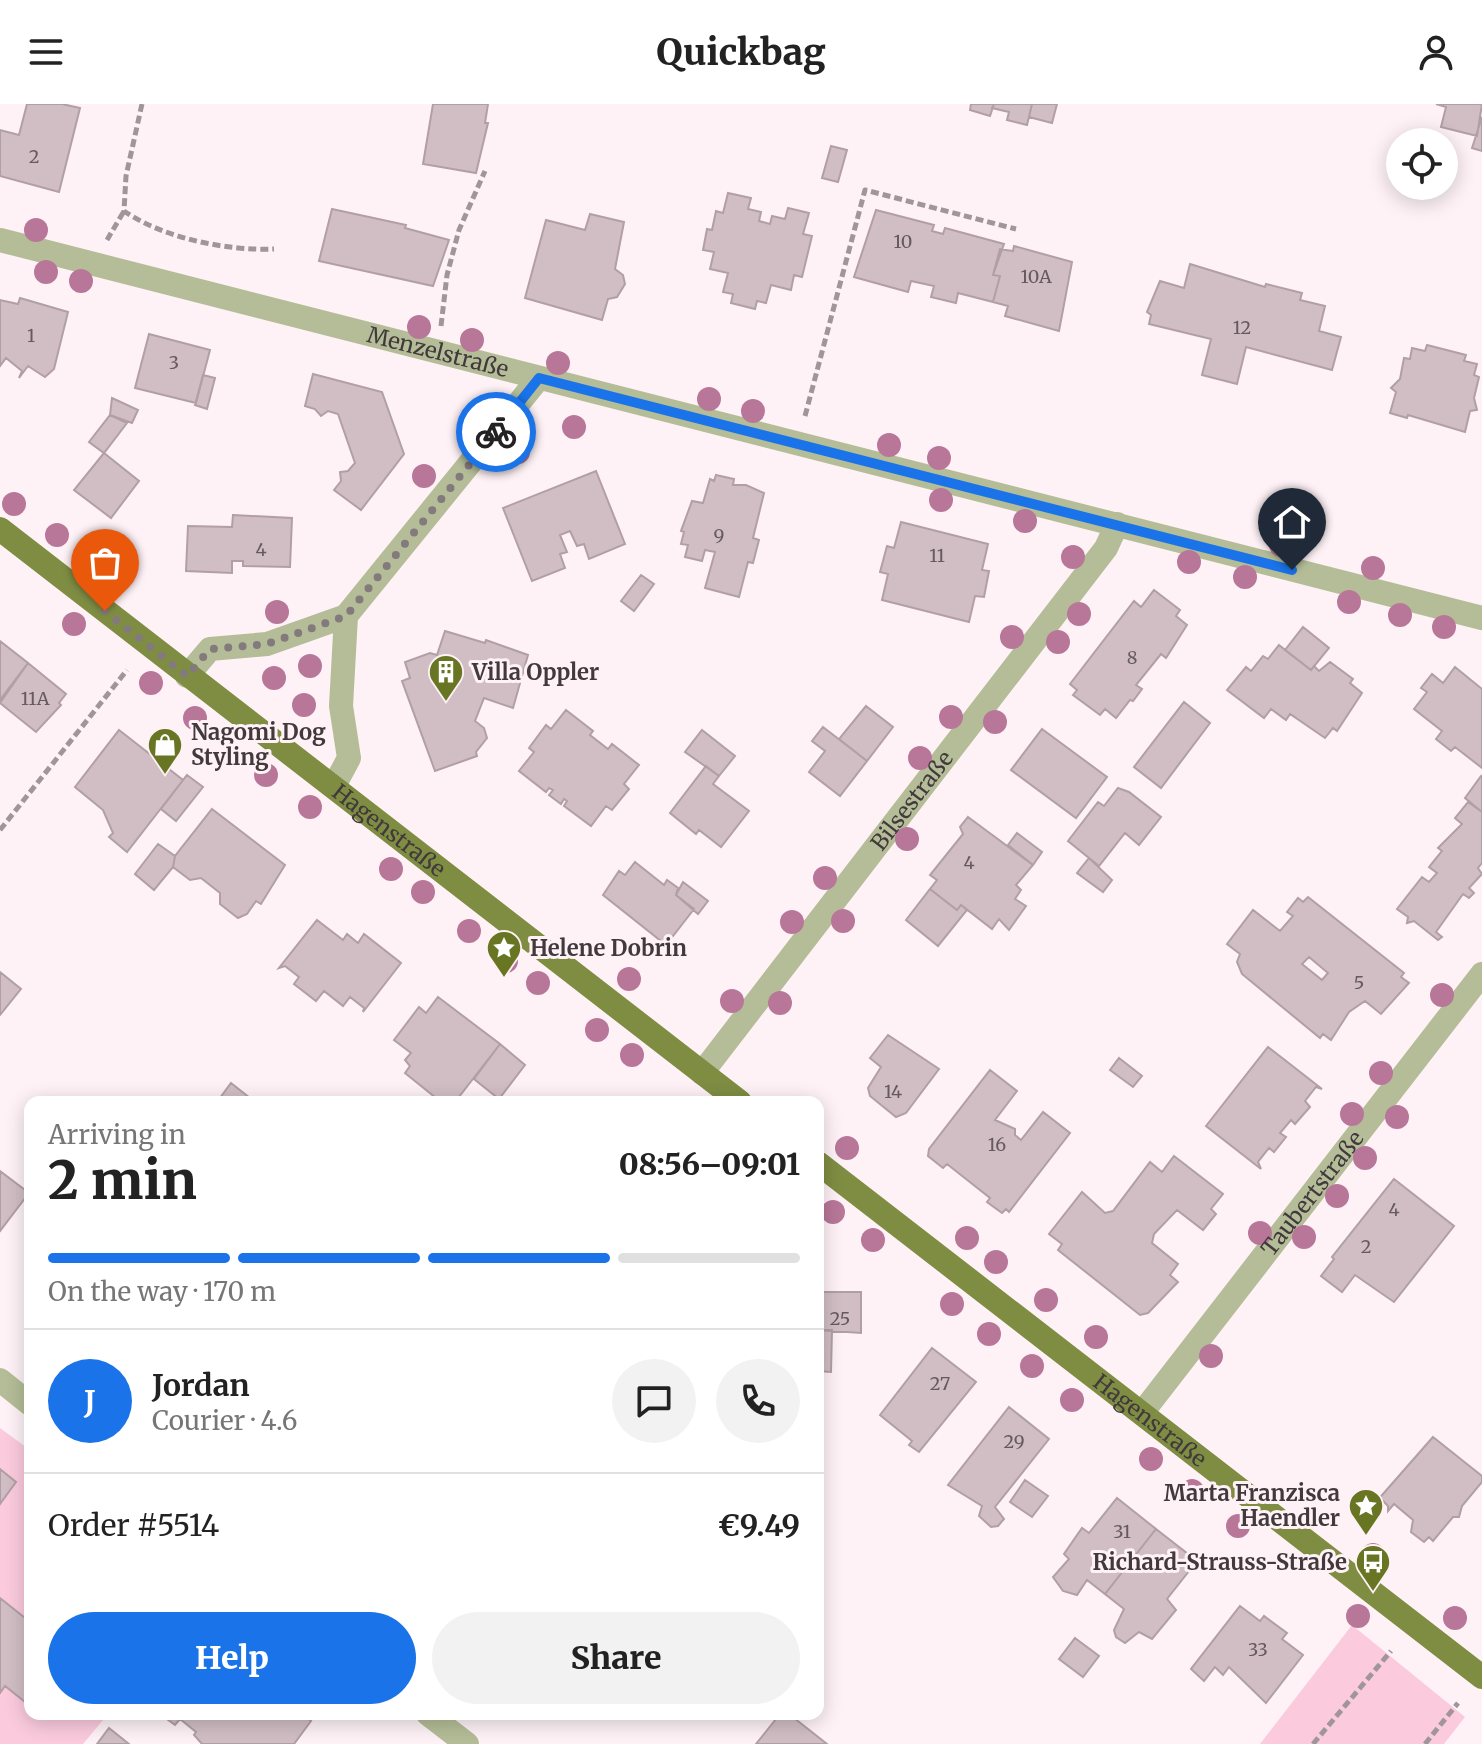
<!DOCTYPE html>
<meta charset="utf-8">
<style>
:root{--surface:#fff;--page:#f2f2f2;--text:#222;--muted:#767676;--line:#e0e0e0;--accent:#1a73e8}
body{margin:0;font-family:Merriweather,serif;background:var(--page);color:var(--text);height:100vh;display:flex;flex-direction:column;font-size:30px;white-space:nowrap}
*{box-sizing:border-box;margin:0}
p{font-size:26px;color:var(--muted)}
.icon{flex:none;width:44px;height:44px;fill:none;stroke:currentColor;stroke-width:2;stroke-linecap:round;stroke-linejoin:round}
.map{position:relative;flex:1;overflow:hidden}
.panel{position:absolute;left:24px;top:992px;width:800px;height:624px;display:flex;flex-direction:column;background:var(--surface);border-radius:16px;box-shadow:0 4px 20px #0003}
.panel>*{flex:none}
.buttons{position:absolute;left:1386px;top:24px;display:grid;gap:16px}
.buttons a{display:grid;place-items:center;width:72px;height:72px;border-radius:50%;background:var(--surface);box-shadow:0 4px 20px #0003;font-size:40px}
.pin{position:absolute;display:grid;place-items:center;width:68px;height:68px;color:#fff;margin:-82px -34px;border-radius:50% 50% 50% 0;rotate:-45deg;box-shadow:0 0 8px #0007}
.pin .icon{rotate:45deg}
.courier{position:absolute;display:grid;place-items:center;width:80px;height:80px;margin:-40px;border:6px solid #1a73e8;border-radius:50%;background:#fff;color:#222;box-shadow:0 2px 10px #0007}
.overview em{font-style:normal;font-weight:800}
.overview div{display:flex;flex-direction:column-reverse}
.overview{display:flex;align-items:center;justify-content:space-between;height:136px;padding:0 24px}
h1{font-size:52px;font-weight:800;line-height:60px}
.bar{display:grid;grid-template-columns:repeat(4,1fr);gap:12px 8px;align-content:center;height:96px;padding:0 24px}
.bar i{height:10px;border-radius:6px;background:var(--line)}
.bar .active{background:var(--accent)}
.bar p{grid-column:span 4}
.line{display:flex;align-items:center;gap:20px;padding:0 24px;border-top:2px solid var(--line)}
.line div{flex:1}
.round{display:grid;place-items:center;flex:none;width:84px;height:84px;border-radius:42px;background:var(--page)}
.action{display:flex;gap:16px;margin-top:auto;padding:16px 24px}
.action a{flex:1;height:92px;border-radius:48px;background:var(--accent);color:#fff;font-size:32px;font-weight:800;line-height:92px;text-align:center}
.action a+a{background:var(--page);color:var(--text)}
header{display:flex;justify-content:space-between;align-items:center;height:104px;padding:0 24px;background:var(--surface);font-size:36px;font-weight:800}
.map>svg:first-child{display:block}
.green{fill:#fbcbdd}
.building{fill:#d1bec5;stroke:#b29fa6;stroke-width:2;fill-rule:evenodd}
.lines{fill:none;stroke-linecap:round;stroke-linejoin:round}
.path{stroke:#a0969a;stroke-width:5;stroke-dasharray:8 4;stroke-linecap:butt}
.minor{stroke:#b4bd97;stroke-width:24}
.major{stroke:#7f8d43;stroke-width:24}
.tree{fill:#b87799}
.done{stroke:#837a7d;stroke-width:8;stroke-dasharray:0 14.4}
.route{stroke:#1a73e8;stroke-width:10}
.labels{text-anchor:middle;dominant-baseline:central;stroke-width:6;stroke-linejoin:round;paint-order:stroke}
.number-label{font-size:18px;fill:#655a5e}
.street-label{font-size:22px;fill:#41393c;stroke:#fef2f6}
.poi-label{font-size:22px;font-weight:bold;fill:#41393c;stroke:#fef2f6;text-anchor:start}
</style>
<header><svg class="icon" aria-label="menu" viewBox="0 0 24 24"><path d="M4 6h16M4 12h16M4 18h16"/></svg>Quickbag<svg class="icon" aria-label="person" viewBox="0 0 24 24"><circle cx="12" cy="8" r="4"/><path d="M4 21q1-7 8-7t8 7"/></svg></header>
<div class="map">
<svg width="1482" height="1640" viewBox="0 0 1482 1640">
<rect width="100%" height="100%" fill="#fef2f6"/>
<path class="green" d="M0,1324L30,1346V1610H108L83,1640H0Z
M1352,1521L1465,1613L1444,1640H1260Z"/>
<path class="building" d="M27,0H62L80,4L59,88L0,72V26L19,31Z
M433,0H488L485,19H488L476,69L423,60Z
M971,0H994L990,12L970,6Z
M994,0H1032L1027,21L1007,16L1009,8L992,4Z
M1032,0H1057L1052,19L1029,13Z
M1436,0H1482L1477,32L1441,23L1446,3Z
M1482,13V47L1472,44Z
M831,42L847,46L838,78L822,74Z
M728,89L751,94L748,105L761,108L759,117L770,120L772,112L785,115L788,104L809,109L803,130L812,132L802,173L794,171L791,186L771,181L766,199L757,197L755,205L731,199L733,190L723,188L728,169L710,165L714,148L703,146L707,125L712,126L716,107L723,109Z
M332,105L406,121L405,124L449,136L433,182L319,157Z
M876,106L934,121L932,127L943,130L945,124L1004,140L993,171L1000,172L993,198L958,189L956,199L931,193L934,182L911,177L908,188L854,173Z
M590,110L624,118L615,165L623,171L625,180L617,193L608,195L602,216L525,194L546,116L585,126Z
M1014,142L1072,158L1059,227L1005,212L1008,202L993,198L1000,172L993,171L1000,145L1013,147Z
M1190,160L1265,183L1266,180L1302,189L1300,196L1325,202L1319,227L1341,233L1332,266L1246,243L1237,280L1202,271L1211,235L1149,220L1151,211L1147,208L1160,177L1184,184Z
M20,194L68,208L54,265L45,273L28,262L19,274L22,267L6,254L0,262V196L18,200Z
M149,230L210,246L196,299L135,284Z
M1427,241L1466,251L1464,257L1477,260L1474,271L1479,273L1474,294L1477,306L1470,307L1465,328L1408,311L1407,314L1390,309L1396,288L1391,284L1400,275L1404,254L1410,255L1412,244L1425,247Z
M313,270L382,288L404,350L361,406L334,386L341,377L340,368L348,367L355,359L338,310L328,307L321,312L315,305L305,302Z
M203,271L215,274L207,305L195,301Z
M112,294L138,306L132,319L110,311Z
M110,311L127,319L104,349L89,338Z
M104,349L139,377L111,414L74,386Z
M596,367L625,440L589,455L584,440L577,442L570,427L560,431L567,448L560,450L565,464L532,477L503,404Z
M716,371L734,375L733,381H746L764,389L753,434L759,436L753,459L748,458L739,493L705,484L715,448L705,446L702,457L685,453L688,441L681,440L684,428L681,427L692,397L703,399L710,375L714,377Z
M233,411L292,414L290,463L243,462V457H232V469L186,467L188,422L232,423Z
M901,418L988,440L982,466L989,467L984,493L975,492L969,518L882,496L888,470L880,468L887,442L894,444Z
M641,471L654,480L634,507L621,497Z
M1154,486L1180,506L1176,512L1187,521L1166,554L1161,550L1136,581L1142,585L1133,597L1130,596L1116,614L1105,605L1100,611L1073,591L1077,586L1070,580L1134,497L1141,503Z
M1303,523L1329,544L1311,566L1285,546Z
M445,527L485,539L486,536L528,551L513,604L484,594L475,617L484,624L487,634L476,648L477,652L435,667L402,577L410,574L405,558L430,549L437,551Z
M0,537L28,559L0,596Z
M1279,541L1311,566L1314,562L1319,567L1330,558L1353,575L1350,579L1362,589L1337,627L1333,624L1325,634L1290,610L1286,616L1271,605L1264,614L1227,586L1246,563L1251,567L1263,552L1268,555Z
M28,559L66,590L59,599L61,601L36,628L0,599Z
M1455,563L1482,585V664L1455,643L1451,647L1436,635L1442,627L1414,605L1427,588L1421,584L1432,570L1443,579Z
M1184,598L1210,619L1161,684L1134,663Z
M866,602L893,623L867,657L839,635Z
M566,606L593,627L590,631L608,645L612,640L639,661L624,680L629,685L612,706L606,702L591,722L564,702L567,697L564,695L561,700L549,691L553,686L549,684L546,688L519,667L534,648L529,644L546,621L551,625Z
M823,623L867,657L840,692L809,668L825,647L812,637Z
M1042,625L1107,673L1076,714L1011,666Z
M119,626L183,676L127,748L109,733L113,729L103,706L75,683Z
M702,626L735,652L719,672L685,648Z
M706,662L719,672L713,680L749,707L721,743L699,726L696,730L670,709Z
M187,671L203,683L176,717L161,705Z
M1481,672L1482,673V708L1465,694Z
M1118,684L1129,688L1161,713L1139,741L1125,729L1099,762L1068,737L1098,698L1104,702Z
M1468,698L1482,708V759L1478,764L1482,770L1469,784L1474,789L1469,794L1463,790L1436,828L1442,833L1438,836L1414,817L1407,819L1408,813L1397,805L1422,773L1429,778L1437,769L1429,763L1442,747L1438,744L1462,720L1455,714Z
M212,705L285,761L261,800L256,797L247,810L238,814L220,800V789L201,774L190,776L173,763L175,752Z
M968,713L1033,761L1016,781L1021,786L1015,795L1026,802L1009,826L999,815L992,825L961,801L957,806L930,785L937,776L930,771L963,730L960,723Z
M1017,729L1042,748L1033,761L1008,741Z
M158,740L175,752L173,763L154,786L135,770Z
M1089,754L1112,776L1103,788L1077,769Z
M635,758L664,781L667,776L678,784L676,791L694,805L666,841L603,791L619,767L625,771Z
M683,778L708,797L698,810L676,791Z
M930,785L957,806L961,801L967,806L938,842L906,816Z
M1308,793L1404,869L1401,873L1409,879L1381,910L1365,897L1349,908L1331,936L1323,930L1320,934L1242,870L1237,858L1240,850L1227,840L1253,806L1280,827L1293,812L1287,808L1298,794L1303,798ZM1309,853L1328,869L1322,876L1302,860Z
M317,816L343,836L347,830L358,839L364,830L401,859L363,908L364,904L350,893L343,902L324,887L316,897L294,880L299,873L285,862L279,864Z
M0,868L21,885L0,911Z
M438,893L500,940L455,998H441L405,969L410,962L405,956L411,949L394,936L419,903L426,909Z
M888,931L939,965L906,1009L896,1013L870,992L868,984L881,963L870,954Z
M500,940L525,961L499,995L474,975Z
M1268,943L1322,985L1316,983L1305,997L1310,1003L1295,1020L1291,1016L1280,1029L1286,1033L1274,1048L1269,1044L1258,1058L1261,1065L1206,1022Z
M1119,954L1142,972L1133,983L1110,966Z
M990,966L1017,987L995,1016L1015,1025V1031L1021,1036L1043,1008L1070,1029L1009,1108L1006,1105L1002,1109L987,1098L990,1094L947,1060L943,1064L928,1052L929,1045Z
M231,979L255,998H217Z
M1174,1052L1223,1090L1211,1105L1216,1110L1203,1126L1177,1106L1154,1130L1152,1139L1178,1160L1170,1171L1178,1178L1148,1209L1140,1211L1058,1146L1062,1140L1049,1130L1082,1088L1105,1109L1113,1107L1150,1058L1162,1068Z
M0,1067L29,1089L0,1127Z
M1394,1075L1454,1122L1394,1198L1355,1171L1342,1188L1321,1172L1334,1155L1332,1153Z
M818,1188H861V1229L818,1226Z
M818,1226H832L831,1268L818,1267Z
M932,1244L976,1278L919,1348L909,1341L912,1337L880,1311Z
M1009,1303L1049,1335L995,1403L1004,1415L998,1422L991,1423L979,1412L982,1402L948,1381Z
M1433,1333L1482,1372V1378L1462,1402L1459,1413H1453L1433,1437L1429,1433L1424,1438L1411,1428L1413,1416L1394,1400L1388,1407V1402L1382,1396L1376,1398Z
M0,1365L16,1378L0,1400Z
M1025,1376L1048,1392L1032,1413L1010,1398Z
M1117,1394L1156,1425L1105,1490L1087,1476L1077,1491L1063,1487L1053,1473L1069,1455L1064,1450L1082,1424L1089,1429Z
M1156,1425L1197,1457L1167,1495L1176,1506L1152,1535L1139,1528L1125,1539L1116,1533L1114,1526L1124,1505L1105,1490Z
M0,1494L30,1518V1602L5,1582L0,1589Z
M1240,1502L1260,1517L1264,1512L1287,1529L1282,1535L1303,1551L1266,1599L1229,1563L1223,1571L1215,1563L1204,1577L1191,1565Z
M1075,1534L1099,1552L1083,1573L1059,1555Z
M167,1610H244L250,1614L253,1610H302L311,1617L294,1640H202L194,1631L196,1628L180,1615L175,1621L164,1613Z
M780,1610H789L827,1640H756Z
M109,1624L129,1640H97Z"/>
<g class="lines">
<path class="path" d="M142,0L126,72L124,107C163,134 227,147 274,145
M107,136L124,107
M441,222L447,171L459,126L485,67
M805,312L865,86L1016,125
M0,726L127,566
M1313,1640L1391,1547
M1425,1640L1458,1599"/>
<g class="minor">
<path id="s1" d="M0,136L1482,514"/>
<path d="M187,572L210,545L267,540L346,512L539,274"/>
<path d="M334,682L349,654L341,602L346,512"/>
<path id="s2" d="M702,969L1106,444L1117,420"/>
<path d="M0,1276L30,1300"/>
<path id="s3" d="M1142,1309L1482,870"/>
<path d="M428,1610L467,1640"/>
</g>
<g class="major">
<path id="s4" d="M0,425L740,998"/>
<path id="s5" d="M818,1059L1482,1573"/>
</g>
</g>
<g class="tree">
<circle cx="36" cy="126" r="12"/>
<circle cx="46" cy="168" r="12"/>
<circle cx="81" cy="177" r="12"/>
<circle cx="419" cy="223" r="12"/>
<circle cx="472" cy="236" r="12"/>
<circle cx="558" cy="259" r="12"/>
<circle cx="709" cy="295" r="12"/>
<circle cx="753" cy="307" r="12"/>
<circle cx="574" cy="323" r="12"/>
<circle cx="889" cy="341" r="12"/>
<circle cx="518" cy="348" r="12"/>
<circle cx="939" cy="354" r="12"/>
<circle cx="424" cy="372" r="12"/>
<circle cx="941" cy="396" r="12"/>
<circle cx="14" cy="400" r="12"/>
<circle cx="1025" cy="417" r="12"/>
<circle cx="57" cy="431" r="12"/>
<circle cx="1281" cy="441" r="12"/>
<circle cx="1073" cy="453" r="12"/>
<circle cx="1189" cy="458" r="12"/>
<circle cx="1373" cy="464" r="12"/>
<circle cx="1245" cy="473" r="12"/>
<circle cx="1349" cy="498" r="12"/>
<circle cx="277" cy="508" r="12"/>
<circle cx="1079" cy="510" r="12"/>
<circle cx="1400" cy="511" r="12"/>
<circle cx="74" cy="520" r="12"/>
<circle cx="1444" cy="523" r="12"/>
<circle cx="1012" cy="533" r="12"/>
<circle cx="1058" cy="538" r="12"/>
<circle cx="310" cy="562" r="12"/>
<circle cx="274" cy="574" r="12"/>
<circle cx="151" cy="579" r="12"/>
<circle cx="304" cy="601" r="12"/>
<circle cx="951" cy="613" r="12"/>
<circle cx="195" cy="614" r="12"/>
<circle cx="995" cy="618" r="12"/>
<circle cx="920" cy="654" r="12"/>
<circle cx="266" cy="671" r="12"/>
<circle cx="310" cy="703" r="12"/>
<circle cx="907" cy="735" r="12"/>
<circle cx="391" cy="765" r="12"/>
<circle cx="825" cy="774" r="12"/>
<circle cx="423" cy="788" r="12"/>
<circle cx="843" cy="817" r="12"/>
<circle cx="792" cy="818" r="12"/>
<circle cx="469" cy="827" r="12"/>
<circle cx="506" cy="857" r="12"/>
<circle cx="629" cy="875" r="12"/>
<circle cx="538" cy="879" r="12"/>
<circle cx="1442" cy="891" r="12"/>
<circle cx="732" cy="897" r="12"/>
<circle cx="780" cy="899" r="12"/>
<circle cx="597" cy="926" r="12"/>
<circle cx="632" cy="951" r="12"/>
<circle cx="1381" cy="969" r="12"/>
<circle cx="1352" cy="1010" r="12"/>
<circle cx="1397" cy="1013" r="12"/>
<circle cx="847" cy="1044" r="12"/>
<circle cx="1365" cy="1054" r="12"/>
<circle cx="1337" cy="1092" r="12"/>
<circle cx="833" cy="1108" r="12"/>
<circle cx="1260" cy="1129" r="12"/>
<circle cx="1304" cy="1133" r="12"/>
<circle cx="967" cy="1134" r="12"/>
<circle cx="873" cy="1136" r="12"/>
<circle cx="996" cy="1158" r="12"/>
<circle cx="1046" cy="1196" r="12"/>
<circle cx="952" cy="1200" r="12"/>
<circle cx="989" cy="1230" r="12"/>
<circle cx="1096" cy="1233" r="12"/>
<circle cx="1211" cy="1252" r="12"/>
<circle cx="1032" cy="1262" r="12"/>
<circle cx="1072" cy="1296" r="12"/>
<circle cx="1151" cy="1355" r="12"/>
<circle cx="1192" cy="1387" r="12"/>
<circle cx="1238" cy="1422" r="12"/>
<circle cx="1373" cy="1451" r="12"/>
<circle cx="1358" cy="1512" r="12"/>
<circle cx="1455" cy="1514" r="12"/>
</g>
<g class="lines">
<path class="done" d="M105,507L187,572L210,545L267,540L346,512L496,328"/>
<path class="route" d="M496,328L539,274L1292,466"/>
</g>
<defs>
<symbol id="building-pin" viewBox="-11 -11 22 30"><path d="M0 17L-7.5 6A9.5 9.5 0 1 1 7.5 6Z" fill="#687623" stroke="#fef2f6"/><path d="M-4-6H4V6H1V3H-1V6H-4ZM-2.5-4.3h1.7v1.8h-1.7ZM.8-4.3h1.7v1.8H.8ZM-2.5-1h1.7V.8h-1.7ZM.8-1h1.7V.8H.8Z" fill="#fff"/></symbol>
<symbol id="shop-pin" viewBox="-11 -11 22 30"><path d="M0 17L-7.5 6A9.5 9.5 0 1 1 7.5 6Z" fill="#687623" stroke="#fef2f6"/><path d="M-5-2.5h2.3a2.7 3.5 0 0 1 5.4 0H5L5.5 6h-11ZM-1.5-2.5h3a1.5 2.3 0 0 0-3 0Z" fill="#fff"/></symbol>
<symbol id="sight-pin" viewBox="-11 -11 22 30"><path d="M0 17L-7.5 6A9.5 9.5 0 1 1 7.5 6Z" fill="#687623" stroke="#fef2f6"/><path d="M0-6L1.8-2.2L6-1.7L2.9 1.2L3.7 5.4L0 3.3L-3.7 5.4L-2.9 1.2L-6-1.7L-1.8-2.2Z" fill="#fff"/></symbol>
<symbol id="bus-pin" viewBox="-11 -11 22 30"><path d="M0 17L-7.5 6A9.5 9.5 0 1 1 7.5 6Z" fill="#687623" stroke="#fef2f6"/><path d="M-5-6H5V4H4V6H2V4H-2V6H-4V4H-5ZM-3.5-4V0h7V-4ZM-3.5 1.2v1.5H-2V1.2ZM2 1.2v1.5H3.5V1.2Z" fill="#fff"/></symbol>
</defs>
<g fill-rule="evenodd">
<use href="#building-pin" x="426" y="548" width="40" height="54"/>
<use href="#shop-pin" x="145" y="621" width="40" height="54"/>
<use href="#sight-pin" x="484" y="824" width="40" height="54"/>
<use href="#sight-pin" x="1346" y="1382" width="40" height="54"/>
<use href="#bus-pin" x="1353" y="1438" width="40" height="54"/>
</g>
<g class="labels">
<g class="number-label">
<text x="34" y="52">2</text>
<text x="903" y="137">10</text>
<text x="1036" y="172">10A</text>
<text x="1242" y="223">12</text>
<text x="31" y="231">1</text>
<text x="174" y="258">3</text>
<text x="719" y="431">9</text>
<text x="261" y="445">4</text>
<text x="937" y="451">11</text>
<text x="1132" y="553">8</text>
<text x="35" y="594">11A</text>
<text x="969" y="758">4</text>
<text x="1359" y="878">5</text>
<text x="893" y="987">14</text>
<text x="997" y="1040">16</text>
<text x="1394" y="1105">4</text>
<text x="1366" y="1142">2</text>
<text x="840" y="1214">25</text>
<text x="940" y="1279">27</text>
<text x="1014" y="1337">29</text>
<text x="1122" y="1427">31</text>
<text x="1258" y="1545">33</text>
</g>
<g class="street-label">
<text stroke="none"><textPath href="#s1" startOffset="452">Menzelstraße</textPath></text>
<text stroke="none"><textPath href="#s2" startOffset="344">Bilsestraße</textPath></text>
<text stroke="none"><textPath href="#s4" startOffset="492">Hagenstraße</textPath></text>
<text stroke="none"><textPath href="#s3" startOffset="278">Taubertstraße</textPath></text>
<text stroke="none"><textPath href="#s5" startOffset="420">Hagenstraße</textPath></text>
</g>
<g class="poi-label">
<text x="472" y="568">Villa Oppler</text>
<text x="191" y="628">Nagomi Dog<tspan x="191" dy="25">Styling</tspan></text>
<text x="530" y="844">Helene Dobrin</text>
<text x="1340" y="1389" text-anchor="end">Marta Franzisca<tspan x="1340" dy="25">Haendler</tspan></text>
<text x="1347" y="1458" text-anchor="end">Richard-Strauss-Straße</text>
</g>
</g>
</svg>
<div class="buttons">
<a><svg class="icon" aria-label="locate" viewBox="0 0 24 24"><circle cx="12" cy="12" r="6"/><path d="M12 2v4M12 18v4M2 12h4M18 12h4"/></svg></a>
</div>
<div class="pin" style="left:105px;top:507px;background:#ea580c"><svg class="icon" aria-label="bag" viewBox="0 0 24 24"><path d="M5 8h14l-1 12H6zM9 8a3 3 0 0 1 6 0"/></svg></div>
<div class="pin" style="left:1292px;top:466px;background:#1f2937"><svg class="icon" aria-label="home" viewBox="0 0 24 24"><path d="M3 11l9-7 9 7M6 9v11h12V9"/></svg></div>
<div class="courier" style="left:496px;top:328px"><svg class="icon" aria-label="bike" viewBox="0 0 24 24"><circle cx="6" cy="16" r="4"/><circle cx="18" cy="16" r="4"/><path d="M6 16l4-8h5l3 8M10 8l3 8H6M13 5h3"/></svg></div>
<section class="panel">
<div class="overview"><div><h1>2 min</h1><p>Arriving in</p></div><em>08:56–09:01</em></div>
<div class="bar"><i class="active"></i><i class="active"></i><i class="active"></i><i></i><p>On the way · 170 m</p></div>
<div class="line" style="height:144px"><b class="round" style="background:var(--accent);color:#fff">J</b><div><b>Jordan</b><p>Courier · 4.6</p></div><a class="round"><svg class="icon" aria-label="chat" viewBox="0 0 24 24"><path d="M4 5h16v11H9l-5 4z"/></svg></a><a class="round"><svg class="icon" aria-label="phone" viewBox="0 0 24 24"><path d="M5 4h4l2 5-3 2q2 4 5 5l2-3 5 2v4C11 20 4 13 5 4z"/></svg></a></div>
<div class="line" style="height:104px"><div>Order #5514</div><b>€9.49</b></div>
<div class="action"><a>Help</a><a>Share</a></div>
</section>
</div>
